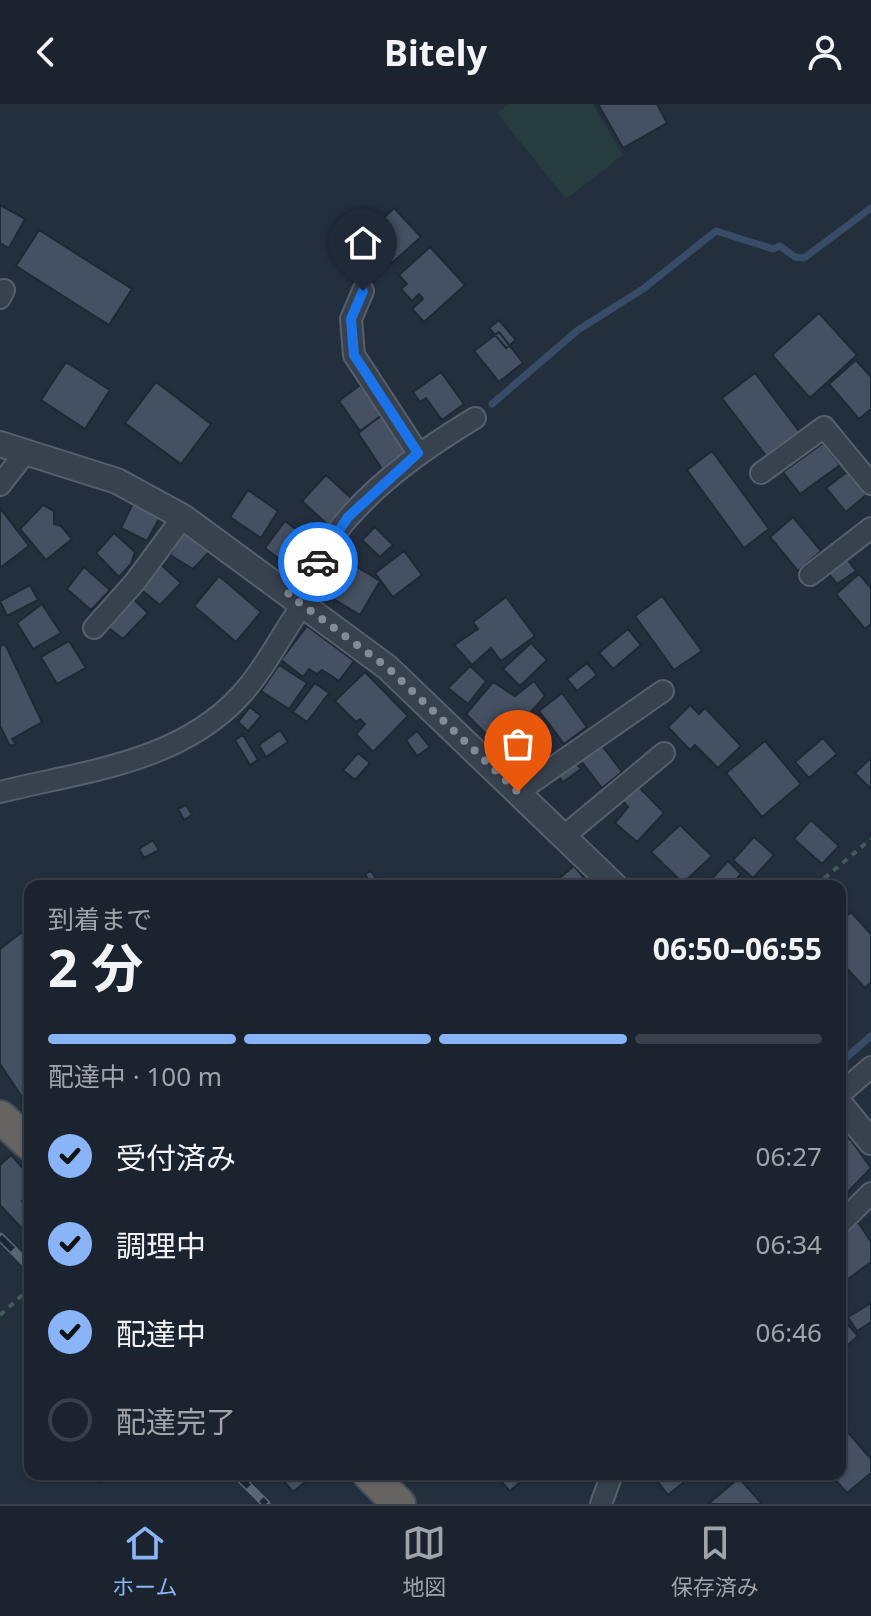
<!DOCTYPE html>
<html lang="ja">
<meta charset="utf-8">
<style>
:root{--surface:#1b232e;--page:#242b36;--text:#f1f3f6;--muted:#a0a4aa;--line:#39404a;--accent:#8ab4f8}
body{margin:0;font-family:"Noto Sans","Noto Sans JP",sans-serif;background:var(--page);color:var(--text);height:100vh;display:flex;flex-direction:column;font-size:30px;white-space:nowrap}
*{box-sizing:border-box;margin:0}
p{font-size:26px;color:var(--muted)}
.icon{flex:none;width:44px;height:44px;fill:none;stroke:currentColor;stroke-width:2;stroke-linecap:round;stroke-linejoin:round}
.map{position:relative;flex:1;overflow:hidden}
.drawer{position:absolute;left:24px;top:776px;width:822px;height:600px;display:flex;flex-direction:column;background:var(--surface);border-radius:16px;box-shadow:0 2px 6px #0004,0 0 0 2px var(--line)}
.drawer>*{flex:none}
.pin{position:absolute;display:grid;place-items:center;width:68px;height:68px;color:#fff;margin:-82px -34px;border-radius:50% 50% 50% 0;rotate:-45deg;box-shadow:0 0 8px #0007}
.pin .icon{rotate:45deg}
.courier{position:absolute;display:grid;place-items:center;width:80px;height:80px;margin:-40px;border:6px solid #1a73e8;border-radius:50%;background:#fff;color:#222;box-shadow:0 2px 10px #0007}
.summary em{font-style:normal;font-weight:700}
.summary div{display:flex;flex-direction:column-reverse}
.summary{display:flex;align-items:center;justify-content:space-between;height:136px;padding:0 24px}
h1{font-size:52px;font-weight:700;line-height:60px}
.bar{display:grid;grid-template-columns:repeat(4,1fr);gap:12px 8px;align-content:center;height:96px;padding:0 24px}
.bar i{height:10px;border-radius:6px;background:var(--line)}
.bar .on{background:var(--accent)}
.bar p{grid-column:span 4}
ol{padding:0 24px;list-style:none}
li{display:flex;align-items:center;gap:24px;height:88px}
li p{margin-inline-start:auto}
li .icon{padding:8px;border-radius:50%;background:var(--accent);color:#111;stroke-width:4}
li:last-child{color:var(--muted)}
li i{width:44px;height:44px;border:4px solid var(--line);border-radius:50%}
header{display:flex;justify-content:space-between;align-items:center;height:104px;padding:0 24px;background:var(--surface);font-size:36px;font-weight:700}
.tabs{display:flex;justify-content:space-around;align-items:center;height:112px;border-top:2px solid var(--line);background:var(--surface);font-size:22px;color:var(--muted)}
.tabs a{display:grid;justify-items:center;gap:4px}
.tabs .on{color:var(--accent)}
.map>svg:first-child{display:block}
.green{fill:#263c3f}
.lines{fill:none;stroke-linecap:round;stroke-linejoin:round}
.stream{stroke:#394c67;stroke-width:7}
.building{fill:#455162;stroke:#1f2835;stroke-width:2}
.minor-casing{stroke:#565f6c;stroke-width:24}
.tertiary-casing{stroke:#565f6c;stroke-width:28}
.trunk-casing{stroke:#434c59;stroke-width:36}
.path{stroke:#44595c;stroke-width:4;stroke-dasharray:6 6;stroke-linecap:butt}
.minor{stroke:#38414e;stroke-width:20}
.tertiary{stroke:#38414e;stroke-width:24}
.trunk{stroke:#656462;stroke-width:32}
.rail-casing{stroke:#5a6575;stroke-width:9}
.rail{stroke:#1d2633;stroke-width:6;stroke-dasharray:18;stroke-linecap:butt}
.done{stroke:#828b98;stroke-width:8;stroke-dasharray:0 14.4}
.route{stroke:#1a73e8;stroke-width:10}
</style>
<header><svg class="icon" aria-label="back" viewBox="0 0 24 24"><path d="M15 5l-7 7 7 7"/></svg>Bitely<svg class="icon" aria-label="person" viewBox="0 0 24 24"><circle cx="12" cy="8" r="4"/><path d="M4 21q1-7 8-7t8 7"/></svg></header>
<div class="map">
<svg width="871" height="1400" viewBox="0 0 871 1400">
<rect width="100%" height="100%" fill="#242f3e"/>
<path class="green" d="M509,0H593L623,51L566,95L497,9Z"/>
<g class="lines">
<path class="stream" d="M492,300L578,226L643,185L716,127L773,145L780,142L795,153L804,154L871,104
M840,959L871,932"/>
</g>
<path class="building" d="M598,0H657L667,19L623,44Z
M0,101L25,115L9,144L0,139Z
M394,104L421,133L392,159L366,131Z
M39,126L132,185L109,221L16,162Z
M430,143L465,181L424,218L412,205L423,195L419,190L412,197L401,185L407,180L399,171Z
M819,209L857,251L810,294L772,251Z
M499,216L516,236L506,244L489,224Z
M499,228L523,259L499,278L474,247Z
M856,256L871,273V305L859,315L829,280Z
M66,258L110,286L85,325L41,296Z
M441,268L464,300L442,316L426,294L420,298L413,288Z
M755,269L802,331L769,356L722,294Z
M156,278L211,320L181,360L125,319Z
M360,281L385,309L360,327L339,297Z
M385,309L409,345L382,365L358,329Z
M823,339L840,361L800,390L783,368Z
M712,347L769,425L744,444L687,366Z
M847,368L866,391L846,408L826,384Z
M326,371L353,396L329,422L302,397Z
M248,386L278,407L261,434L230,413Z
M135,395L160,413L147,437L121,424Z
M43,401L54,407V420L61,422L72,435L46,456L20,425Z
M0,404L29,442L0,464Z
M793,413L821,447L798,467L770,433Z
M285,417L314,439L294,466L265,444Z
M375,423L393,441L380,453L362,436Z
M182,428L212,445L193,465L170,451Z
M114,429L135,448L131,460L119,473L96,449Z
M404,447L422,471L393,493L375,469Z
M339,452L380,477L360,511L319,486Z
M845,452L856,467L837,480L826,466Z
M159,459L181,479L160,501L139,484Z
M84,463L110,486L91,506L67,485Z
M859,470L871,484V520L865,525L836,490Z
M219,472L261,508L236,538L194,502Z
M30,481L38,496L7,512L0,497Z
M129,491L148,509L123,535L101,518Z
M662,492L702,547L674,566L635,512Z
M506,493L535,532L501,557L491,544L472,561L454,541L478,525L473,518Z
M42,500L61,529L33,545L17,519Z
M307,522L354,557L339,577L322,566L317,570L309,565L303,573L281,556Z
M628,525L641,541L613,565L599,549Z
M69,537L86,564L57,580L41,553Z
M531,539L547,556L520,582L503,565Z
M5,540L42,618L12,635L16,640L10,642L0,622V542Z
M587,559L597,571L577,587L567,575Z
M279,561L307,579L289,605L261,587Z
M470,562L486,577L468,600L448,584Z
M365,568L408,612L373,648L356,630L365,620L360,615L356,618L335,597Z
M534,577L545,592L500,644L466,610L493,578L515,592Z
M315,579L329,589L307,618L293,608Z
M562,589L587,623L564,640L539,607Z
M690,601L699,610L705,604L741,642L718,664L695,641L690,646L668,623Z
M250,603L261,612L248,627L238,618Z
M280,626L288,638L266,653L259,641Z
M417,627L430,643L417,652L406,636Z
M243,631L258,656L250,661L235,636Z
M823,634L837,650L809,674L795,658Z
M598,636L622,668L602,684L577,652Z
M765,637L801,680L762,713L726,669Z
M358,649L370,659L355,676L343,666Z
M571,652L581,665L563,678L554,666Z
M871,654V685L855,669Z
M636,680L664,709L637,738L615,719L628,703L621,695Z
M186,701L192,711L184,716L178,705Z
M811,716L839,742L822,760L794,735Z
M680,721L712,752L683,779L651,748Z
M754,733L774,751L753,774L733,756Z
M153,736L159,746L144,754L139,745Z
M728,757L741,770L731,782H705Z
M574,762L589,780L550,782Z
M371,767L380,781L378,782H372L365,770Z
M851,808L871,830V878L865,884L840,857V818Z
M30,822V1005L0,960V845Z
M840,1030L851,1036L871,1064L846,1090L840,1085Z
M11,1051L30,1072V1089L22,1097L30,1105V1133L0,1101V1061Z
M858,1118L871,1138V1158L840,1181V1142L847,1137L842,1130Z
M871,1199V1218L857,1227L848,1213Z
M840,1212L858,1232L840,1248Z
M840,1319L871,1355V1369L847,1389L830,1370H840Z
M96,1370H115L116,1373L99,1379Z
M278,1370H315L293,1388Z
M494,1370H529L510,1387Z
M652,1370H694L668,1391Z
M739,1374L762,1400H708Z"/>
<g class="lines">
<defs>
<path id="minor" d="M363,187L351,215L354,251L418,349
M0,194L4,186
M761,369L824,323L871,380
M0,381L25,349
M810,471L871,424
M288,490C314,465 326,438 349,413C385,372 429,342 475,314
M94,524L135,478L183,413
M0,688C84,667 178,659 240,592C264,566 282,530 302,501
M518,688L663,587
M563,733L664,649
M840,990L871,963
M840,1120L871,1089
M601,1400L612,1370"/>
<path id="tertiary" d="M0,340L117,377L183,413L387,563L615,782
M840,1000L871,1038"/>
<path id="trunk" d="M0,1013L30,1040
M369,1370L399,1400"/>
</defs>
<use href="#minor" class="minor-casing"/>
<use href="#tertiary" class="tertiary-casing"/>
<use href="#trunk" class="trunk-casing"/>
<path class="path" d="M815,782L871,735
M0,1211L27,1187"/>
<use href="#minor" class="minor"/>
<use href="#tertiary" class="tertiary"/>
<use href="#trunk" class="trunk"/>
<defs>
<path id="rail" d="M0,1133L30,1163
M236,1370L266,1400"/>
</defs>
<use href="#rail" class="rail-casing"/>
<use href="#rail" class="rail"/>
</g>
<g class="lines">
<path class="done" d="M318,458L288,490L387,563L518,688"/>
<path class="route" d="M318,458L348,413L418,349L354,251L351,215L363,187"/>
</g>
</svg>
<div class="pin" style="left:518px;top:688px;background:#ea580c"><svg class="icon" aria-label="bag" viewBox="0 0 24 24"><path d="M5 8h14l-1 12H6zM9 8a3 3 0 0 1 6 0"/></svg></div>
<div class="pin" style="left:363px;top:187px;background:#1f2937"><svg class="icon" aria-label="home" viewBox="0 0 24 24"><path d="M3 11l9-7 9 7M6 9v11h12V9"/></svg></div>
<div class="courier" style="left:318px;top:458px"><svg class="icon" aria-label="car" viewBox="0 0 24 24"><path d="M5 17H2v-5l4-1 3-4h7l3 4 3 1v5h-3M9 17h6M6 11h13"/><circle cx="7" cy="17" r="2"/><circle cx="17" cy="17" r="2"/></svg></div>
<section class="drawer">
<div class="summary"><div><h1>2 分</h1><p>到着まで</p></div><em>06:50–06:55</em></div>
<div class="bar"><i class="on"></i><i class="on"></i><i class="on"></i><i></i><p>配達中 · 100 m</p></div>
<ol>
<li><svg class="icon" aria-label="check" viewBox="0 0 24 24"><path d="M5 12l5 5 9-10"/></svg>受付済み<p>06:27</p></li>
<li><svg class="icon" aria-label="check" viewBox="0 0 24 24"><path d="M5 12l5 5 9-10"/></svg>調理中<p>06:34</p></li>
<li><svg class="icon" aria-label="check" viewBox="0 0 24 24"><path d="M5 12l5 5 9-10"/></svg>配達中<p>06:46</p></li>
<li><i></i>配達完了</li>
</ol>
</section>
</div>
<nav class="tabs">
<a class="on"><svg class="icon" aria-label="home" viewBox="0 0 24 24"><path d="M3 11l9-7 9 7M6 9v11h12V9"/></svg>ホーム</a>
<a><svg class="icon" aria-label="map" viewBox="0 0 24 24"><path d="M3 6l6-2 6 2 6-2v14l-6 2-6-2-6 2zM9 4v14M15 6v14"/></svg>地図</a>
<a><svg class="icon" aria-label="saved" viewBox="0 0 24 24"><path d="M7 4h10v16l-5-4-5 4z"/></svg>保存済み</a>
</nav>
